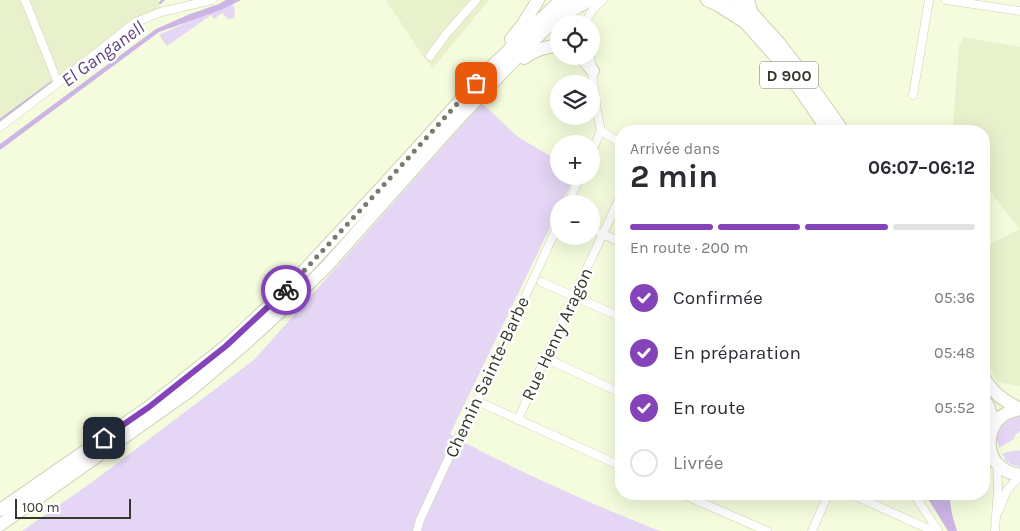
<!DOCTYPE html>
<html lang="fr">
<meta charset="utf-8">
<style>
:root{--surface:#fff;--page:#f2f2f3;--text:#2b2b33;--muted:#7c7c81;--line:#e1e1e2;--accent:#8443b8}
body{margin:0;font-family:Karla,sans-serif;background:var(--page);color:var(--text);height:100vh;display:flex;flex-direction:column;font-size:19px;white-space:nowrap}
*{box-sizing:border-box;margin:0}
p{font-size:16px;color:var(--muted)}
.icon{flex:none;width:28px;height:28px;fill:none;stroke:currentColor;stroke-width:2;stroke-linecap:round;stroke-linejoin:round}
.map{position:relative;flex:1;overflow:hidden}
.panel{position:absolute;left:615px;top:125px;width:375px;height:375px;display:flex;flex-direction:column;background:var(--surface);border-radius:20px;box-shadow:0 5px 20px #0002}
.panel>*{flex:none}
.controls{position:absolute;left:550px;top:15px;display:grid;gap:10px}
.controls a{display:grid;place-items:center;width:50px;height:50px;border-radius:50%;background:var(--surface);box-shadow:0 5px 20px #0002;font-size:25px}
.scale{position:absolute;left:15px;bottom:12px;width:116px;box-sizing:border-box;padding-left:5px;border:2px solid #36382c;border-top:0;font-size:14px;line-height:18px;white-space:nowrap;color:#36382c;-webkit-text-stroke:4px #fff;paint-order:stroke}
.pin{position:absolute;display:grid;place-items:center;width:42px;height:42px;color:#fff;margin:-21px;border-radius:10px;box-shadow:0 2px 8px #0006}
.courier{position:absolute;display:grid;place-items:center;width:50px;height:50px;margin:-25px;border:4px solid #8443b8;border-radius:50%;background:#fff;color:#222;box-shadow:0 1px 6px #0007}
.head em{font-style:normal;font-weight:700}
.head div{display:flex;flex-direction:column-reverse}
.head{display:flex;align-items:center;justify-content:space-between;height:85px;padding:0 15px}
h1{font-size:32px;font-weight:700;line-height:38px}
.bar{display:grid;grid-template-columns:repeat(4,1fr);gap:8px 5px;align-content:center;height:60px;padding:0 15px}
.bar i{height:6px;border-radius:4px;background:var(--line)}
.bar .current{background:var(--accent)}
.bar p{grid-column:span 4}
ol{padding:0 15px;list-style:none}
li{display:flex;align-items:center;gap:15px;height:55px}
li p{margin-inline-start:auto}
li .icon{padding:5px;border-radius:50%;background:var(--accent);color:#fff;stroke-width:4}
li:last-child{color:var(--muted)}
li i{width:28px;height:28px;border:2px solid var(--line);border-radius:50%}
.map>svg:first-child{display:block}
.built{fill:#e8f1cb}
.green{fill:#e4d6f4}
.water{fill:#ccb4e4}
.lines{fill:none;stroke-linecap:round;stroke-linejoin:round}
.stream{stroke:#ccb4e4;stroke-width:2.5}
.minor-casing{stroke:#ccd3b5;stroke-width:9}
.primary-casing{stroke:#ccd3b5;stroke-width:14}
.trunk-casing{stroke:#ccd3b5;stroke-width:14}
.minor{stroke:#fff;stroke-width:8}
.primary{stroke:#fff;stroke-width:12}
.trunk{stroke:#fff;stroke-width:12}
.done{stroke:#787d6a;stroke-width:5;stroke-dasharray:0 9}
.route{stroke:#8443b8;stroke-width:6}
.labels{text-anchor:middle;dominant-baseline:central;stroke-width:5;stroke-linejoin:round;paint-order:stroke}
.shield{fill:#fff;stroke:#72746b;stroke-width:1}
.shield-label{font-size:16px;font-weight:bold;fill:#36382c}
.street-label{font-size:18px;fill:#36382c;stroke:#fff}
.water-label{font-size:19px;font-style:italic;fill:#62437f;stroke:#fff}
</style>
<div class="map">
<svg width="1020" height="531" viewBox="0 0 1020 531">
<rect width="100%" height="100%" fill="#f4fcdd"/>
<path class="built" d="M0,0H158L160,8L134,18L56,80L0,122Z
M386,0H489L433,68L423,56Z
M964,37L1020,47V386L998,382L984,360V247L1020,229L984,184V131H954L953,124L959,46Z"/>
<path class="green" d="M233,4L235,13L234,18L228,19L222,13L214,19L211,15L167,46L159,35L192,20L221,10Z
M482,103L518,137L559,161V176H575L561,204H559V209L450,434C471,447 493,457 515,468C563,491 611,512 660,531H22L95,480L255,359Z
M1020,415V431L1015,435L1014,439L999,448L998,443L996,442C997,428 1006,418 1020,415Z
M1018,450L1020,451V467L1012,465L1004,460L1005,458L1002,454L1008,452Z"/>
<path class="water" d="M226,0H241L221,10L159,32L0,150V144L156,29L190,14L219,4Z
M925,494H949L952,514L957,531H948Z"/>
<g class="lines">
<path class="stream" d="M160,3L163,0
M0,120L52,82"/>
<defs>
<path id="minor" d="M25,0L58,83
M946,0L1020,11
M586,24C588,13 595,6 603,0
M430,56L447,33L476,0
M590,56L597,112L601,131
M913,95L929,0
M0,127L58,83L136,22L161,12L212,0
M601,131L621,143
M591,153L601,131
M568,204L580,176
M591,229L621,242
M541,282L621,317
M545,358L621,393
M477,401L621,466
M518,420L545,358L621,195
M682,494L767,531
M851,494L933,531
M914,494L938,531
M998,512L1007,490L1020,476
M417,531L420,520L457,440L477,401L559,223
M812,531L828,494
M995,531L998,488L997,464"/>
<path id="primary" d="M725,0L778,59L812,107L828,131
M740,0L779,43L805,77L843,131
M984,378C995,395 1003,400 1020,409
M984,399L989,408L994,425
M1020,409C1013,411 1007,412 1002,416C986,429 985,456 1002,468C1007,472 1013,474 1020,475"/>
<path id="trunk" d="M707,0L718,5L746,23
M748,0L751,11
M569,12L590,0
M511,39L523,24L538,0
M580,56L593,71
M524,58C535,50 545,46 559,46
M0,510L149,407L226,346L285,291L381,188L488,70L561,0
M0,525L192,389L246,343L285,307L326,267L458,119L523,51L575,0"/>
</defs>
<use href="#minor" class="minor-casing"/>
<use href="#primary" class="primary-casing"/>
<use href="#trunk" class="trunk-casing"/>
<use href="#minor" class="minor"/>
<use href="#primary" class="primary"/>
<use href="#trunk" class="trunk"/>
</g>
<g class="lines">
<path class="done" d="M286,290L381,188L476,83"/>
<path class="route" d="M104,438L149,407L226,346L286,290"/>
</g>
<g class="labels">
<rect class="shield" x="760" y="61.5" width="58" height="27" rx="4"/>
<g class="shield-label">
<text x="789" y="75">D 900</text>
</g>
<g class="street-label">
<text transform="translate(557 334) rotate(-65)">Rue Henry Aragon</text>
<text transform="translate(487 377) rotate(-65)">Chemin Sainte-Barbe</text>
</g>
<g class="water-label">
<text transform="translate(103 54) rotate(-36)">El Ganganell</text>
</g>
</g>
</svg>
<div class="controls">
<a><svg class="icon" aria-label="locate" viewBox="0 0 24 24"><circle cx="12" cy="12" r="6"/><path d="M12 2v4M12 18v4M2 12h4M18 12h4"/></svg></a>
<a><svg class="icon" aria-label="layers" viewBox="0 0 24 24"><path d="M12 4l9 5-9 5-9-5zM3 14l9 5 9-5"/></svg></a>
<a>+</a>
<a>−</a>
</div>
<div class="scale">100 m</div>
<div class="pin" style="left:476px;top:83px;background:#ea580c"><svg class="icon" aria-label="bag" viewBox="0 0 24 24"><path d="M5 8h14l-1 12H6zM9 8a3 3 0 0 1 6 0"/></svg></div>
<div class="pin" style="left:104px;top:438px;background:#1f2937"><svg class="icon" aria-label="home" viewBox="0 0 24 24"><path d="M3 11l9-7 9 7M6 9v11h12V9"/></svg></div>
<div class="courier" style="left:286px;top:290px"><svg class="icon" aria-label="bike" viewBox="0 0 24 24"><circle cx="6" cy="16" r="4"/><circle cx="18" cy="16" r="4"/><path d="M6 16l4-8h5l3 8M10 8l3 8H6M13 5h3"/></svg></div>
<section class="panel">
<div class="head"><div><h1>2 min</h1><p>Arrivée dans</p></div><em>06:07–06:12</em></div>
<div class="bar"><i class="current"></i><i class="current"></i><i class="current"></i><i></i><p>En route · 200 m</p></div>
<ol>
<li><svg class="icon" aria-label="check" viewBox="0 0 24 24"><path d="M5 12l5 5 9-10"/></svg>Confirmée<p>05:36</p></li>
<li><svg class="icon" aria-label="check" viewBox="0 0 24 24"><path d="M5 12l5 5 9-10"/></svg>En préparation<p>05:48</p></li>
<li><svg class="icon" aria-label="check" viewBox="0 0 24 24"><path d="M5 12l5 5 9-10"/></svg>En route<p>05:52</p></li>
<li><i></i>Livrée</li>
</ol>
</section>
</div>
